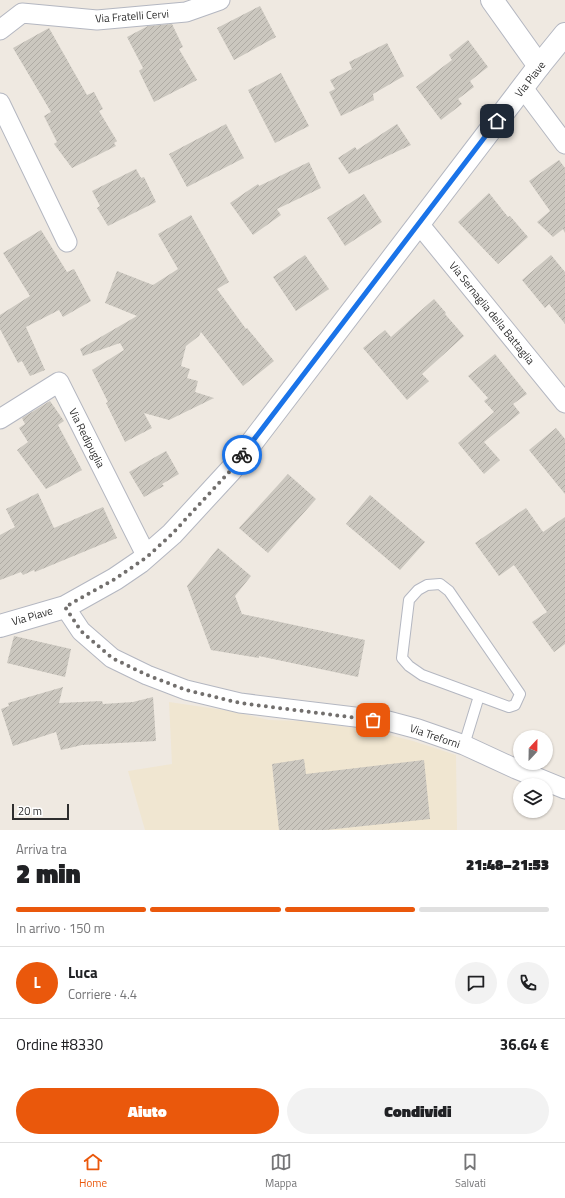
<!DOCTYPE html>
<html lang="it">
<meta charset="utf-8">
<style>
:root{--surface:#fff;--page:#f2f2f2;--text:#202124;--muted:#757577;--line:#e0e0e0;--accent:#ea580c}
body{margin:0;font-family:"Titillium Web",sans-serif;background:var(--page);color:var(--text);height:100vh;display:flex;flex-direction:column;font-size:15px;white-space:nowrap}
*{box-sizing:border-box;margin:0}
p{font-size:13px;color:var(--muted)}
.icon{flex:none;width:22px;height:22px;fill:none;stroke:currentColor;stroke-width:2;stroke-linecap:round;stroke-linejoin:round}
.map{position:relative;height:830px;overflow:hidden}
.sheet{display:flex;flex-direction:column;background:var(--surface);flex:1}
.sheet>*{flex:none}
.needle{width:26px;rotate:22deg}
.controls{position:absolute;left:513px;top:730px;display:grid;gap:8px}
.controls a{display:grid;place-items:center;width:40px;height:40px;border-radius:50%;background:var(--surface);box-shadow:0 1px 3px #0004;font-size:20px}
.scale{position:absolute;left:12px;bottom:10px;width:57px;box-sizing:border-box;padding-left:4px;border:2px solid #2e2e2e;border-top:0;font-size:11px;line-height:14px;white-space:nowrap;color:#2e2e2e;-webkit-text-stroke:3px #fff;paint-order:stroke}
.pin{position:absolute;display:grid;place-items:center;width:34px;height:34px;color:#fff;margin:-17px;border-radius:8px;box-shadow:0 2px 6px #0006}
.courier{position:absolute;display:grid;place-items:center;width:40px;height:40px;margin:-20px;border:3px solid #1a73e8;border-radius:50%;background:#fff;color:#222;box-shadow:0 1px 5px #0007}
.overview em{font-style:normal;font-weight:800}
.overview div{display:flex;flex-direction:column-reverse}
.overview{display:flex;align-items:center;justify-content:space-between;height:68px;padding:0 16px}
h1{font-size:26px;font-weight:800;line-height:30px}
.bar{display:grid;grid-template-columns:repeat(4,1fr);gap:6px 4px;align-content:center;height:48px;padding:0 16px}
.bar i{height:5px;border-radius:3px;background:var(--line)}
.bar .active{background:var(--accent)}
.bar p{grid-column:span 4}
.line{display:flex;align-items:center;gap:10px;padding:0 16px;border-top:1px solid var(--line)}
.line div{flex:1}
.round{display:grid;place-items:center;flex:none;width:42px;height:42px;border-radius:21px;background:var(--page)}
.action{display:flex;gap:8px;margin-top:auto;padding:8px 16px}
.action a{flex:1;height:46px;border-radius:24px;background:var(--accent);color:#fff;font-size:16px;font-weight:800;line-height:46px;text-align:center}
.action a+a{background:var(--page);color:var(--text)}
.tab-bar{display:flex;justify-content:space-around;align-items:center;height:56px;border-top:1px solid var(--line);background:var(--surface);font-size:11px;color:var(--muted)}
.tab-bar a{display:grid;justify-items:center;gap:2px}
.tab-bar .active{color:var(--accent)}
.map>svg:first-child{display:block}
.education{fill:#f0e6d1}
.building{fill:url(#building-hatch)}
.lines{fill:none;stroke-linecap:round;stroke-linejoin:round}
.service-casing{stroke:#b4b7c1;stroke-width:12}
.minor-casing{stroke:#b4b7c1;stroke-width:21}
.tertiary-casing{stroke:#b4b7c1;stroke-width:24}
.secondary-casing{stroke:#b4b7c1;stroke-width:24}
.service{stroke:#fff;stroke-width:10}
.minor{stroke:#fff;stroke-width:19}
.tertiary{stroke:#fff;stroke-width:22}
.secondary{stroke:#fff;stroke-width:22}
.done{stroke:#726f6d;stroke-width:4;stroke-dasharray:0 7.2}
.route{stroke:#1a73e8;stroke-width:5}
.labels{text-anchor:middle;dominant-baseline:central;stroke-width:3;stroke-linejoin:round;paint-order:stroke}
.street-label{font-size:11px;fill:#2e2e2e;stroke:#fff}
</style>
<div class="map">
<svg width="565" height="830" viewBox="0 0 565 830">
<defs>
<pattern id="building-hatch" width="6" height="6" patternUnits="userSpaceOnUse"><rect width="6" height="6" fill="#cbc7bf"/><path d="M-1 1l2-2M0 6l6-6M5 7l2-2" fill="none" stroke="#afaba4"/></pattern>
</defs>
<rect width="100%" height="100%" fill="#efe9e1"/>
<path class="education" d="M169,702L231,711L269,720L303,721L370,730L413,741L456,755L457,830H145L128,771L172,764Z"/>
<path class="building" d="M260,6L276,37L234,60L217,28Z
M172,24L183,47L179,49L197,80L154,102L139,71L143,68L127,37L148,26Z
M49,28L87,95L94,92L103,109L99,111L117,141L114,143L116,146L72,168L54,144L57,142L44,116L51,112L13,48Z
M468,40L488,67L470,81L474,87L458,99L462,104L441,120L416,87L452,60L449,55Z
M387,43L404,76L373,94L374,100L341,116L329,92L335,89L330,80L352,69L349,62Z
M281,73L309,126L275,143L248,90Z
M226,124L244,158L187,187L169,154Z
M397,124L411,145L349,174L338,158L355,147L357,150Z
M559,160L565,168V233L563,229L553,237L537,222L550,211L529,181Z
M309,162L321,188L277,209L281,215L253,235L230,203L258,184L259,186Z
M136,169L141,178L144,177L156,202L108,226L97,208L100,206L92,191Z
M489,193L508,217L510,216L528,237L498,264L458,222Z
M364,194L382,222L345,246L327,218Z
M191,215L229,282L217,289L246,329L247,328L274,361L243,386L201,332L199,336L186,346L181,366L190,369L187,378L198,381L195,392L214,398L169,420L144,413L152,428L125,442L106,403L108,402L92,370L124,350L120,343L83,356L80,349L137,316L105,303L117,271L153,285L178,269L158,234Z
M41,230L67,272L74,269L91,301L63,317L59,310L26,327L45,370L30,376L22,361L18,363L0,329V315L30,296L3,253Z
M305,255L329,289L296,311L273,277Z
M551,255L565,272V324L549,304L545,308L522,280Z
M434,299L446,313L445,314L464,336L422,374L429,381L407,400L363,348L385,330L391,337Z
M495,354L527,394L513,404L520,413L484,442L500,460L484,474L458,443L494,412L484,401L488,398L468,376Z
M50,401L64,421L58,425L82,470L46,489L17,450L28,442L19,428L25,424L22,418Z
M556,428L565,439V494L529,450Z
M166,451L179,474L162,484L164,486L144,497L129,472Z
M288,474L316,499L268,553L239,528Z
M38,493L54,528L103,507L117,538L35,572L34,570L23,575L21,572L0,580V535L15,527L6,509Z
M370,495L425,542L400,570L346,524Z
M526,508L543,532L565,517V644L554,652L532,622L547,612L514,565L499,576L475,543Z
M218,548L251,576L235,596L242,614L365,640L358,677L259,656V658L211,650L187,586Z
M14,636L71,649L65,677L7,663Z
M63,687L59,703L102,701L103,704L133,702L153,697L156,741L82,745L61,750L56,732L13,746L1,709L9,706L8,703Z
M304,759L306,774L424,760L430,819L326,830H279L272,764Z"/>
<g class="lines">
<defs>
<path id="service" d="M440,584L449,591L520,694L515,705L509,707L422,675L409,666L402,658L409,600L418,590L427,585Z
M464,745L479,696"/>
<path id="minor" d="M0,30L22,13L97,20L186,12L220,0
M523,88L565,144
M0,103L67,242
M419,224L565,403
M0,419L59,382L147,557
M65,607L81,631L112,658L147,675L186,690L240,703L388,721L418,729L464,745L516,769L565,789"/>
<path id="tertiary" d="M492,0L539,66"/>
<path id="secondary" d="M0,626L65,607L115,579L140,562L172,534L231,470L539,66L565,34"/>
</defs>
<use href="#service" class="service-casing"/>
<use href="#minor" class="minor-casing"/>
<use href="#tertiary" class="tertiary-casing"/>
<use href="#secondary" class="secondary-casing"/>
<use href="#service" class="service"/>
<use href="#minor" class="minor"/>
<use href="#tertiary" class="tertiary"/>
<use href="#secondary" class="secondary"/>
</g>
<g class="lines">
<path class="done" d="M242,455L231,470L172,534L147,557L115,579L65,607L81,631L112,658L147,675L186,690L240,703L373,720"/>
<path class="route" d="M242,455L497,121"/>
</g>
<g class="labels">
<g class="street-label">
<text transform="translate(132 16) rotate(-4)">Via Fratelli Cervi</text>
<text transform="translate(530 79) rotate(-52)">Via Piave</text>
<text transform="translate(492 313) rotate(51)">Via Sernaglia della Battaglia</text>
<text transform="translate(87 438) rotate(63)">Via Redipuglia</text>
<text transform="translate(32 616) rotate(-16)">Via Piave</text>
<text transform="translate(435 736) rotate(19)">Via Treforni</text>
</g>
</g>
</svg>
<div class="controls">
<a><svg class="needle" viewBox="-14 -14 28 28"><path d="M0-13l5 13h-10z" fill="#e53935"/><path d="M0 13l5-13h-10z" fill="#757577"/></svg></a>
<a><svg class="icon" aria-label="layers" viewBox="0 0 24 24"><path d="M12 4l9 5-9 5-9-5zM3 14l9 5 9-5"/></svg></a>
</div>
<div class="scale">20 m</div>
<div class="pin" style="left:373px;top:720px;background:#ea580c"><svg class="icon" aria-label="bag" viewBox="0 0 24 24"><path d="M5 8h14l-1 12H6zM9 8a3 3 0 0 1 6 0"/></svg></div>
<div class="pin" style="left:497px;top:121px;background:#1f2937"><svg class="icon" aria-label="home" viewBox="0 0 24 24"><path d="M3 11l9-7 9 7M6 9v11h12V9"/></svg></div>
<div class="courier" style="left:242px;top:455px"><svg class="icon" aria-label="bike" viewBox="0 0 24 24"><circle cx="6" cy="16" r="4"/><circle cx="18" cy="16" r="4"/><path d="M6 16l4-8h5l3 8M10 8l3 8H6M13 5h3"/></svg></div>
</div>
<section class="sheet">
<div class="overview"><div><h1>2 min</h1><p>Arriva tra</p></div><em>21:48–21:53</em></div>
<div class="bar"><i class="active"></i><i class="active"></i><i class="active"></i><i></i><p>In arrivo · 150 m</p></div>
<div class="line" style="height:72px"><b class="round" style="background:var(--accent);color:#fff">L</b><div><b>Luca</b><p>Corriere · 4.4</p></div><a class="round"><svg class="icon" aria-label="chat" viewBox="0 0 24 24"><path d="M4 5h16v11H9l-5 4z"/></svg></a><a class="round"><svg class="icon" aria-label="phone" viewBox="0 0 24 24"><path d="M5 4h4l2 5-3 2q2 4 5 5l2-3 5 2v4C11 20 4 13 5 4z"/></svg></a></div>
<div class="line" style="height:52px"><div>Ordine #8330</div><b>36.64 €</b></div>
<div class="action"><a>Aiuto</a><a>Condividi</a></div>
</section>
<nav class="tab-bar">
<a class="active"><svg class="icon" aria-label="home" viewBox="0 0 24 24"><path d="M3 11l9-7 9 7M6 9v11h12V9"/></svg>Home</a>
<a><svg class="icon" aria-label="map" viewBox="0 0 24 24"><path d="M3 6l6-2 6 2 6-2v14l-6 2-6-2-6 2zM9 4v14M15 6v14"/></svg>Mappa</a>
<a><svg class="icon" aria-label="saved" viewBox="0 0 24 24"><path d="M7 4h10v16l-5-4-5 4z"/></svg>Salvati</a>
</nav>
